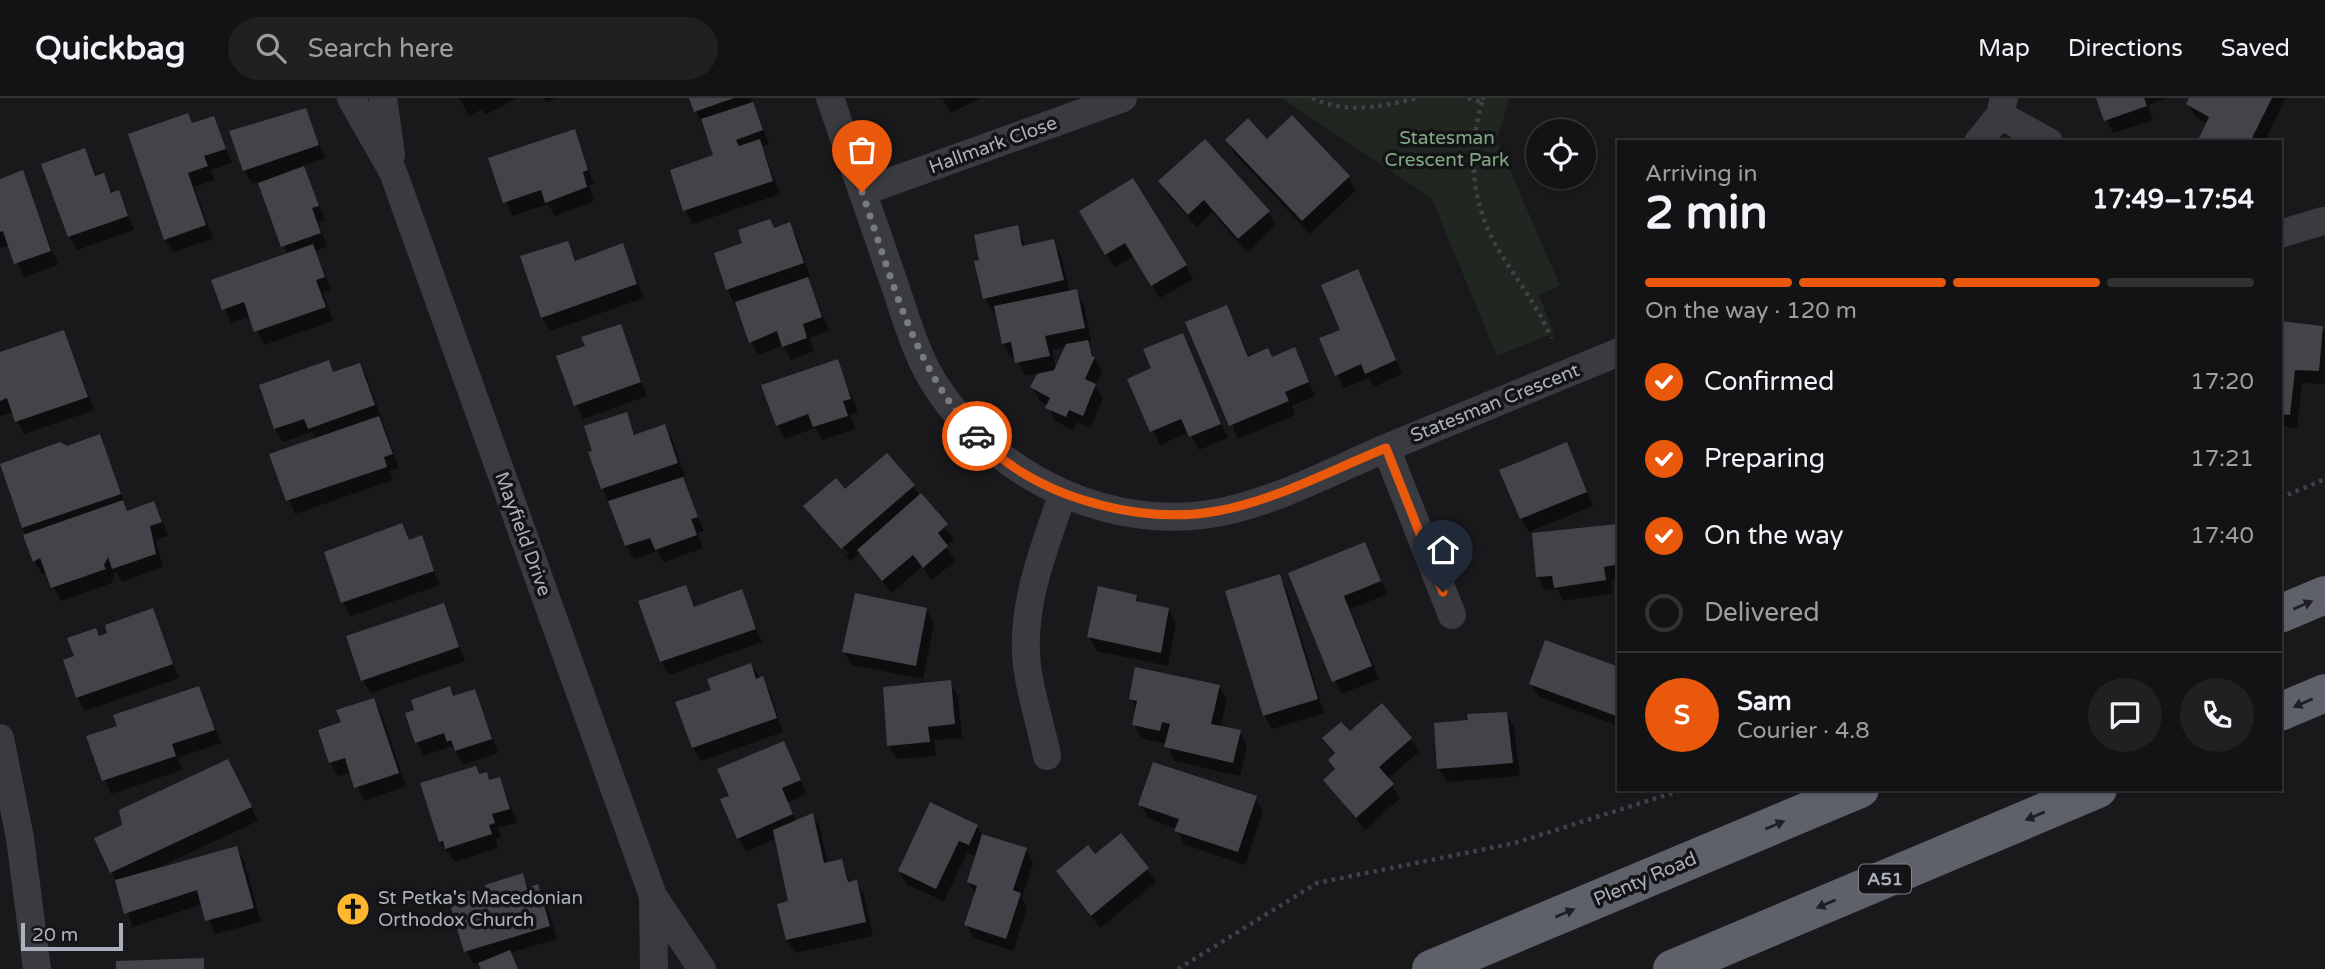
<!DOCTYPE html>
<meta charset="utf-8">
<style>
:root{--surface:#131315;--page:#202022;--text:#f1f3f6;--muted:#9d9ea0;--line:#323234;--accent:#ea580c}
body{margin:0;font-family:"Varela Round",sans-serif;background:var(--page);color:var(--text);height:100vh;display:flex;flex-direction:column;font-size:26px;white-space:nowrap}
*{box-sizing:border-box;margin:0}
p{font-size:23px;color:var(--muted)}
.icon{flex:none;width:38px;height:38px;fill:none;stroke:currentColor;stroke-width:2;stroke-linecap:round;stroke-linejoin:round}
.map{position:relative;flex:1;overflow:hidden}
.side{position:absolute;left:1617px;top:42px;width:665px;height:651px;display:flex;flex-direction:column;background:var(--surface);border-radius:0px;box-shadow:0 2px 5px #0004,0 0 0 2px var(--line)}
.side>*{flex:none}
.tools{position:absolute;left:1526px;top:21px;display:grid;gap:14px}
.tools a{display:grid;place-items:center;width:70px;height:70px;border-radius:50%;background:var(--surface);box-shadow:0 2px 5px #0004,0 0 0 2px var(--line);font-size:35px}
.scale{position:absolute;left:21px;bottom:18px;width:102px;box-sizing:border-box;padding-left:7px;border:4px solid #abb0bc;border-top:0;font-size:19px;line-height:24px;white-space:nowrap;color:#abb0bc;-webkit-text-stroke:5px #141417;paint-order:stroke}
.pin{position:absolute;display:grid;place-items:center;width:60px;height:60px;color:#fff;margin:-72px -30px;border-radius:50% 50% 50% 0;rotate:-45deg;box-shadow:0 0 7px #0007}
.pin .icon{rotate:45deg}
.courier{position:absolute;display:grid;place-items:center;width:70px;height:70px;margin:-35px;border:5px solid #ea580c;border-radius:50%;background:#fff;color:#222;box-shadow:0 2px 9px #0007}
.overview em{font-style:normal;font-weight:700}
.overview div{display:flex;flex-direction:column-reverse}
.overview{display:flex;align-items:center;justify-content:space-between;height:119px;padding:0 28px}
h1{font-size:46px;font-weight:700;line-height:52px}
.bar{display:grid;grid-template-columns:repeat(4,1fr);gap:10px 7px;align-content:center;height:84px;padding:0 28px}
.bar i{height:9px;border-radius:5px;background:var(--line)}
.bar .on{background:var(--accent)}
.bar p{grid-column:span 4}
.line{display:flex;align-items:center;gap:18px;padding:0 28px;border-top:2px solid var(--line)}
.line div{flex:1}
.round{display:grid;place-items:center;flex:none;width:74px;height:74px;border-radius:37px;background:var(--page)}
ol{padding:0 28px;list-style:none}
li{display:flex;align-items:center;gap:21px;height:77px}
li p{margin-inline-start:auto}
li .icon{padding:7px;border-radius:50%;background:var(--accent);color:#fff;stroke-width:4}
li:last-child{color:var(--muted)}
li i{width:38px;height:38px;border:4px solid var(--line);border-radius:50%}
header{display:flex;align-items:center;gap:42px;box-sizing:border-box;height:98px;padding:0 35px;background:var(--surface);border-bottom:2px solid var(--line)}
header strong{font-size:33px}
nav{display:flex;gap:38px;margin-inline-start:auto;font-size:24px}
.search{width:490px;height:63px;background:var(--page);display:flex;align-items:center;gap:18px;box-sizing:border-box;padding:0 24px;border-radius:38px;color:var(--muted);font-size:26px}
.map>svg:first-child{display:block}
.park{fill:#1f2720}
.shadow{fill:#0007;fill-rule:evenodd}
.building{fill:#434449}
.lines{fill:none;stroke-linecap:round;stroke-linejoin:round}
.path{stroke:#404248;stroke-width:4.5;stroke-dasharray:3.5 5;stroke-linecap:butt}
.minor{stroke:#3a3b41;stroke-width:28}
.trunk{stroke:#5e606a;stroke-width:38}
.oneway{fill:#1f1f23}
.done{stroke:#787b84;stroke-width:7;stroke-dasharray:0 12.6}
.route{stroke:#ea580c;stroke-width:9}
.labels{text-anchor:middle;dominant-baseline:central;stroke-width:7;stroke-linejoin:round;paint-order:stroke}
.shield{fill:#141417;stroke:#7e818a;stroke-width:2}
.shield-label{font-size:18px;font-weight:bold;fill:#abb0bc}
.park-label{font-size:19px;fill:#81a883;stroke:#141417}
.street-label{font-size:19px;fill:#abb0bc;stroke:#141417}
.poi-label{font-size:19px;fill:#abb0bc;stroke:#141417;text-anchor:start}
</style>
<header>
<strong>Quickbag</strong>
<div class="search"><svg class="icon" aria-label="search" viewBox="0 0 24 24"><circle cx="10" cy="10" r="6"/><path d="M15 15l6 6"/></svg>Search here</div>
<nav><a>Map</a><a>Directions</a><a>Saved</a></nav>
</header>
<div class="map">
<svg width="2325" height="871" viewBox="0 0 2325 871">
<rect width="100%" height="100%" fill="#19191c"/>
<path class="park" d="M1281,0H1509L1497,42L1560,188L1539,197L1554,235L1497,258L1432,101Z"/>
<path class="shadow" d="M459,0H517L485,17L482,11L469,18Z
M544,0H556L547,5Z
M691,0H750L769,46L762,48L780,96L693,126L685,112L715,59Z
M942,0H981L951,15Z
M2098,0H2167L2148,7L2153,22L2113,35Z
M2191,0H2286L2264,44H2202L2201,40L2208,26L2196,20L2188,6Z
M305,12L325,60L303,68L325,122L318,124L327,149L315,153L331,192L323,195L333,223L264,247L250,218L231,225L214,183L288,157L259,83L252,86L244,72Z
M213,20L232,65L211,72L214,82L194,89L213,141L173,154L165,141L193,27Z
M574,33L594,86L589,87L594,103L555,118L548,106L512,118L490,61Z
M1227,43L1267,44L1348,79L1356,92L1310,136L1235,56Z
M84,52L97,79L103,77L113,96L118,95L134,132L77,152L69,138Z
M22,75L58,167L24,179L10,147L0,150V83Z
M1160,84L1268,114L1276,127L1247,154L1212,114L1197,129L1168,97Z
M1081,113L1186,168L1193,181L1160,200L1134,158L1114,169Z
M789,127L797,140L810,179L807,180L829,232L809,240L814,253L791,262L783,247L758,257L728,192L716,156Z
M1017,129L1026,149L1053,143L1061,157L1070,194L1076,193L1084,207L1091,243L1087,244L1102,274L1095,288L1103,301L1090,330L1077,324L1073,332L1055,323L1048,307L1040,303L1032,289L1040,275L1025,278L1016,258L1011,259L1003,246L997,213L993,214L985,200L981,163ZM1067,248L1056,271L1052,252Z
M567,145L577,164L622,147L644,200L550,233L542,219Z
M1358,173L1402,276L1374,289L1369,280L1344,290L1337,277L1342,232Z
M1227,209L1250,260L1272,261L1294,251L1315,298L1292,308L1295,317L1238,341L1188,225Z
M2280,225L2322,230L2325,235V286L2302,285L2297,330L2280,328Z
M620,228L647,298L583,321L576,307L587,249Z
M64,234L94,312L24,336L13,314L0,318V256Z
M1182,237L1228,340L1199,352L1189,334L1160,347L1129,281L1153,271Z
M837,263L858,314L850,317L855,331L822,342L815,330L785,341L777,327Z
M328,264L334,275L360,267L367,280L399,370L390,373L393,382L295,416L271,357L316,341L312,334L283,344L275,331Z
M626,316L636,338L665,328L672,341L685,378L681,379L704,433L698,435L703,450L664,464L657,453L634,461L626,448L603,390Z
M99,338L128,415L154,406L161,419L168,438L156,442L163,469L122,484L115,473L112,485L61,503L47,474L42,476L34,463L23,429L67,349Z
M1566,346L1593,408L1529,434L1521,420Z
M913,388L954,441L946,448L955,463L932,482L922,469L891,495L861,454L850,463L812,421L846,458L849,456L815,418H811L805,408L845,393Z
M401,427L410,443L421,440L440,487L351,518L343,504Z
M1616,428L1619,433V481L1611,482L1613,495L1563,503L1557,491L1545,492L1538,479Z
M1364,446L1387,496L1350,511L1379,581L1341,596L1291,476Z
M1279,479L1287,492L1324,615L1272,631L1264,618L1227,494Z
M686,490L696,510L741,493L762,544L669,577L661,563Z
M1136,499L1140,505L1168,512L1176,525L1168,568L1097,553L1089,539Z
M443,507L465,563L371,595L363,582Z
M926,511L934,525L923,581L852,567L844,554Z
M152,512L179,580L85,613L77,599L76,559L99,539Z
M751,567L770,594L783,634L701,663L693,649L713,593Z
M1619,570V628L1539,599L1531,585Z
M950,584L958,598L962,640L934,642L936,658L897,661L889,648Z
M1219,588L1227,602L1220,630L1239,634L1247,647L1240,678L1174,663L1167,646L1142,640L1134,627L1137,612L1131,601Z
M199,590L221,645L178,660L182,672L111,696L88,639L120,629Z
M449,590L454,600L474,593L498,655L464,666L452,648L424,658L417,644Z
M373,602L381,615L406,688L364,703L351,674L338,678L330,664L343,625Z
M1506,616L1514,629L1520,678L1447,684L1439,671L1436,627L1470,624Z
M1350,636L1411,641L1419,654L1387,681L1400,700L1365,732L1325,683L1336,673L1330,663L1335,658L1324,641Z
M784,645L807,696L788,704L797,724L813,717L820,730L828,766L841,763L851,785L856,784L864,797L873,838L795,855L787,842L779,807L790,805L776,740L746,754L738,740L731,699Z
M486,676L491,684L500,681L517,725L498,730L501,739L496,741L498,750L455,764L440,744L480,678Z
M235,677L258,723L159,769L237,750L244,763L261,824L215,836L203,806L133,829L112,774L124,728Z
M1255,700L1263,713L1245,767L1184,746L1177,731L1148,720L1140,706Z
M977,728L983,738L1026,752L1033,765L1022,800L1027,810L1013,853L974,840L966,826L976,797L968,784L977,759L967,755L944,803L907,787L899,773Z
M1121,737L1156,784L1100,830L1058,773L1095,758Z
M522,778L530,791L537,788L545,802L557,841L510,855L519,871H483L480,864L474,866L466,853L474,793L482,807L492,803Z"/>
<path class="building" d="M689,0H734L694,14Z
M2096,0H2144L2147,8L2104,23Z
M2189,0H2272L2250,44H2206L2199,40L2209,19L2186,6Z
M753,4L763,32L736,42L739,48L760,41L773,83L683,113L670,72L713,57L701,21Z
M306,10L319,47L243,73L229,33Z
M188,15L192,25L214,18L226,51L204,58L208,68L188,75L206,127L164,142L128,36Z
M1292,17L1350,78L1302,123L1225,42L1248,20L1267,41Z
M575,31L588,72L583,74L587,89L545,105L541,92L503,105L488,60Z
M1205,41L1270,113L1238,141L1204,102L1188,117L1158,83Z
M85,50L95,78L104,75L111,95L119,92L128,118L68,139L41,66Z
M304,68L319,108L312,110L321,135L281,149L258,85Z
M23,72L51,153L14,166L3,133L0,134V81Z
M1133,80L1187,167L1151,188L1125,145L1105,157L1079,113Z
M770,121L774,130L790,124L804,165L726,192L714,155L742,145L738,132Z
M1018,127L1022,148L1054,141L1064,182L983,201L974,163L979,162L974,137Z
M568,143L575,163L623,145L637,186L541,220L520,158Z
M313,146L325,179L316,182L326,209L254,234L244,204L222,212L211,182Z
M1358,171L1396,262L1365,276L1361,266L1335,278L1319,240L1340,232L1321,187Z
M808,179L822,219L803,226L807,240L782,249L777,233L749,245L735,204Z
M1077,191L1085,230L1045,238L1050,258L1015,265L1011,244L1002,246L994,208Z
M1227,207L1248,259L1268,250L1272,259L1295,249L1309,284L1285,294L1289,303L1229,328L1185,224Z
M2280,223L2323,228L2319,273L2295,272L2290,317L2280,316Z
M621,226L641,284L574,308L556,258L585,248L581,239Z
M64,232L88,299L15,324L7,300L0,303V254Z
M1183,235L1221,326L1189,339L1181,321L1150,334L1127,281L1151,270L1143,251Z
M1088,242L1092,258L1095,259L1085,281L1096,286L1083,318L1069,312L1066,319L1045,310L1050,300L1030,289L1037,276L1054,272L1066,246Z
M838,261L851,301L843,303L848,318L813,329L808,316L776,328L761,287Z
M329,262L333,274L360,265L375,307L308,331L304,321L274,331L259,287Z
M627,314L634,337L665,326L678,365L601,391L588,354L592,353L584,328Z
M379,318L393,356L384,359L387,369L286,403L269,356Z
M100,336L121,396L22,430L0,366L60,344L67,348Z
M1567,344L1587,394L1520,421L1499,372Z
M887,355L915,387L841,451L803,408L836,380L845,391Z
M683,379L698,419L691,421L697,437L655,452L650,440L625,448L608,403Z
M921,395L948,426L938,435L948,448L923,470L913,457L882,483L857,452Z
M123,402L127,413L154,403L162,424L150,428L156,456L112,471L108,459L104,467L106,471L51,490L40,460L33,464L23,437Z
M402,425L409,442L422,437L434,473L341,505L324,454Z
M1617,426L1619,466L1604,469L1606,482L1554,490L1552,478L1536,479L1532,435Z
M1365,444L1381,483L1344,498L1372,568L1332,584L1288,475Z
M1280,476L1318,601L1263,618L1225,493Z
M686,487L694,509L742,491L756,531L660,564L638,503Z
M1098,488L1137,497L1136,503L1169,510L1161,555L1087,539Z
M855,495L927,510L916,568L842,554Z
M444,505L459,549L361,583L346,538Z
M153,510L173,566L76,600L63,562L74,558L67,540L96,530L99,538L107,535L105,527Z
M1545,542L1619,569V619L1529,586Z
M751,565L756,581L763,578L777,620L692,650L675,604L711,592L707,581Z
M1135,569L1220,587L1211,626L1241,632L1233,665L1164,649L1170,626L1162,624L1160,633L1132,627L1137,603L1129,601Z
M951,582L955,626L928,629L930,644L887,648L883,589Z
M199,588L215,632L172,646L176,658L102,683L86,638L117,628L113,617Z
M450,588L453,598L475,591L492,641L455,653L451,642L447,644L444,635L415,645L405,615L414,612L411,602Z
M374,600L399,675L354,690L345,660L329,665L318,632L341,624L336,612Z
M1382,605L1412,640L1379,669L1394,686L1356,720L1323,682L1335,671L1328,662L1335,655L1322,640L1341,624L1350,633Z
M1507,614L1513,665L1437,671L1434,625L1468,622L1467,616Z
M784,643L801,682L782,690L793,716L737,741L720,701L729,698L717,671Z
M228,661L252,709L110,775L94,740L122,727L119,712Z
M1153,664L1257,698L1238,754L1174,733L1179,721L1138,707Z
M476,668L479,676L487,674L489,682L500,679L510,711L492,716L495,725L489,727L492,736L445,751L443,743L439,744L420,685Z
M930,704L978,727L969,747L959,743L936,791L898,773Z
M813,715L824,765L842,761L848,784L857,782L866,824L786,842L777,806L788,803L773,732Z
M1121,735L1149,770L1091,818L1056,773L1088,747L1095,756Z
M982,736L1027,750L1013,792L1021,795L1006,841L964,827L977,788L967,784Z
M237,748L254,810L205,823L197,792L124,816L115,782Z
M523,775L527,790L538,786L550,828L464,854L448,800L475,791L479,806L490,802L485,787Z
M510,852L518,871H481L478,865Z
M204,860V871H116V863Z"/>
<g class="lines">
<path class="path" d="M1312,0C1348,17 1382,8 1418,0
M1468,0L1482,4L1483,0
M1482,4C1467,57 1471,108 1501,156C1519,185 1538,208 1551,240
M2280,400L2325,381
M1178,871L1317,785L1515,745L1685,691"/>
<path class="minor" d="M351,0L393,74L653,798L702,871
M383,0L391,57
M830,0C851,61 872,122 893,182C906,219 916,259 938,291C998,381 1114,436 1221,414C1280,402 1336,371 1391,348C1467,317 1543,286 1619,254
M2000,17L2049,44
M1978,44L2000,17L2004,0
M862,94L1123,0
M2280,136L2323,123
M1386,350L1452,517
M0,640L20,740L37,871
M1047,658C1041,628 1031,598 1027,568C1020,508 1044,451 1063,395
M653,798L654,871"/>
<path class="trunk" d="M2280,516L2325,497
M2280,614L2325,595
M1431,871L1860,691
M1672,871L2098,691"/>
</g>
<defs><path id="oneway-solid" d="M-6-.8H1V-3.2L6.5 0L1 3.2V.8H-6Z" transform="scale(1.75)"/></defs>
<g class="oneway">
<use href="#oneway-solid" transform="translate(2303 507) rotate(-23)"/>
<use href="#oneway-solid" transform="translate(2303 605) rotate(157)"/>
<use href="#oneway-solid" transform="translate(2035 718) rotate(157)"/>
<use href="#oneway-solid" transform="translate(1775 727) rotate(-23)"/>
<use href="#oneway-solid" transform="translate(1826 806) rotate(157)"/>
<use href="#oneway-solid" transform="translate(1565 815) rotate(-23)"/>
</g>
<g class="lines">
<path class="done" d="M862,94C892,181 913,269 977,338"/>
<path class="route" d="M977,338C1004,367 1042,389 1080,401C1207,442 1272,397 1386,350L1443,494"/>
</g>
<defs>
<symbol id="church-disc" viewBox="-11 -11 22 22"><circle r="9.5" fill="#feb830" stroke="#141417"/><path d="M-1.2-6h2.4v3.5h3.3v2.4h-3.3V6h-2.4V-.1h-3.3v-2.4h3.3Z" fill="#111"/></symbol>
</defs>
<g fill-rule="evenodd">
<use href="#church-disc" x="334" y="792" width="38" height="38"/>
</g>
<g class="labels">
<rect class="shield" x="1859" y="766.5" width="52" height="29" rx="5"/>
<g class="shield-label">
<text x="1885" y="781">A51</text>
</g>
<g class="park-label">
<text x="1447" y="40">Statesman<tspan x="1447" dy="22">Crescent Park</tspan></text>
</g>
<g class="street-label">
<text transform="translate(993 47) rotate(-20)">Hallmark Close</text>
<text transform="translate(1495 305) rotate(-22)">Statesman Crescent</text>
<text transform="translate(523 436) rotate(70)">Mayfield Drive</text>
<text transform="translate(1645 781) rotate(-23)">Plenty Road</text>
</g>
<g class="poi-label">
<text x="378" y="800">St Petka's Macedonian<tspan x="378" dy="22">Orthodox Church</tspan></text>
</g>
</g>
</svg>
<div class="tools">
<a><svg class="icon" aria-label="locate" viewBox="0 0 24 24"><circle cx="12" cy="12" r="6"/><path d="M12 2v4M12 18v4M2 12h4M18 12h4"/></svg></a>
</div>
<div class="scale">20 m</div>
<div class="pin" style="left:862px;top:94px;background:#ea580c"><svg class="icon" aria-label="bag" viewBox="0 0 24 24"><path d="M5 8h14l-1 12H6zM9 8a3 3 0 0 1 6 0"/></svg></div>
<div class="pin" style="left:1443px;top:494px;background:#1f2937"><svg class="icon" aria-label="home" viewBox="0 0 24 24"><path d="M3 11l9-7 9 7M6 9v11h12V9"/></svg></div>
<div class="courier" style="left:977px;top:338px"><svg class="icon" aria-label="car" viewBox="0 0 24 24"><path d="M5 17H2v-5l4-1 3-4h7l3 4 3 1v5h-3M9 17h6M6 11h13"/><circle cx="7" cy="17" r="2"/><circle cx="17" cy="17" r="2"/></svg></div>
<section class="side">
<div class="overview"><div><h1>2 min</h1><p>Arriving in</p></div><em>17:49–17:54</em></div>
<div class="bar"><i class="on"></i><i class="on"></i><i class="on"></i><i></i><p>On the way · 120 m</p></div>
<ol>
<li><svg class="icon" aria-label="check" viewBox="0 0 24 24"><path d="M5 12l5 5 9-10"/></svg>Confirmed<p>17:20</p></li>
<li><svg class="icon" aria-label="check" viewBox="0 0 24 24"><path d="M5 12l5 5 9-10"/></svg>Preparing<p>17:21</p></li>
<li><svg class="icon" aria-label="check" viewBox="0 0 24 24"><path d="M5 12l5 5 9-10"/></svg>On the way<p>17:40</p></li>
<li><i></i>Delivered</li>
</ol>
<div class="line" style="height:126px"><b class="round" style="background:var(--accent);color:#fff">S</b><div><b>Sam</b><p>Courier · 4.8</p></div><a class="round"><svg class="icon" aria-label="chat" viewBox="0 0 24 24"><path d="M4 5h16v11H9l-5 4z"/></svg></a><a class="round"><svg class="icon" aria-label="phone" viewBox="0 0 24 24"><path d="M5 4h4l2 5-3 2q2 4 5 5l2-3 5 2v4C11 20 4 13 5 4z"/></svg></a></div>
</section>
</div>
